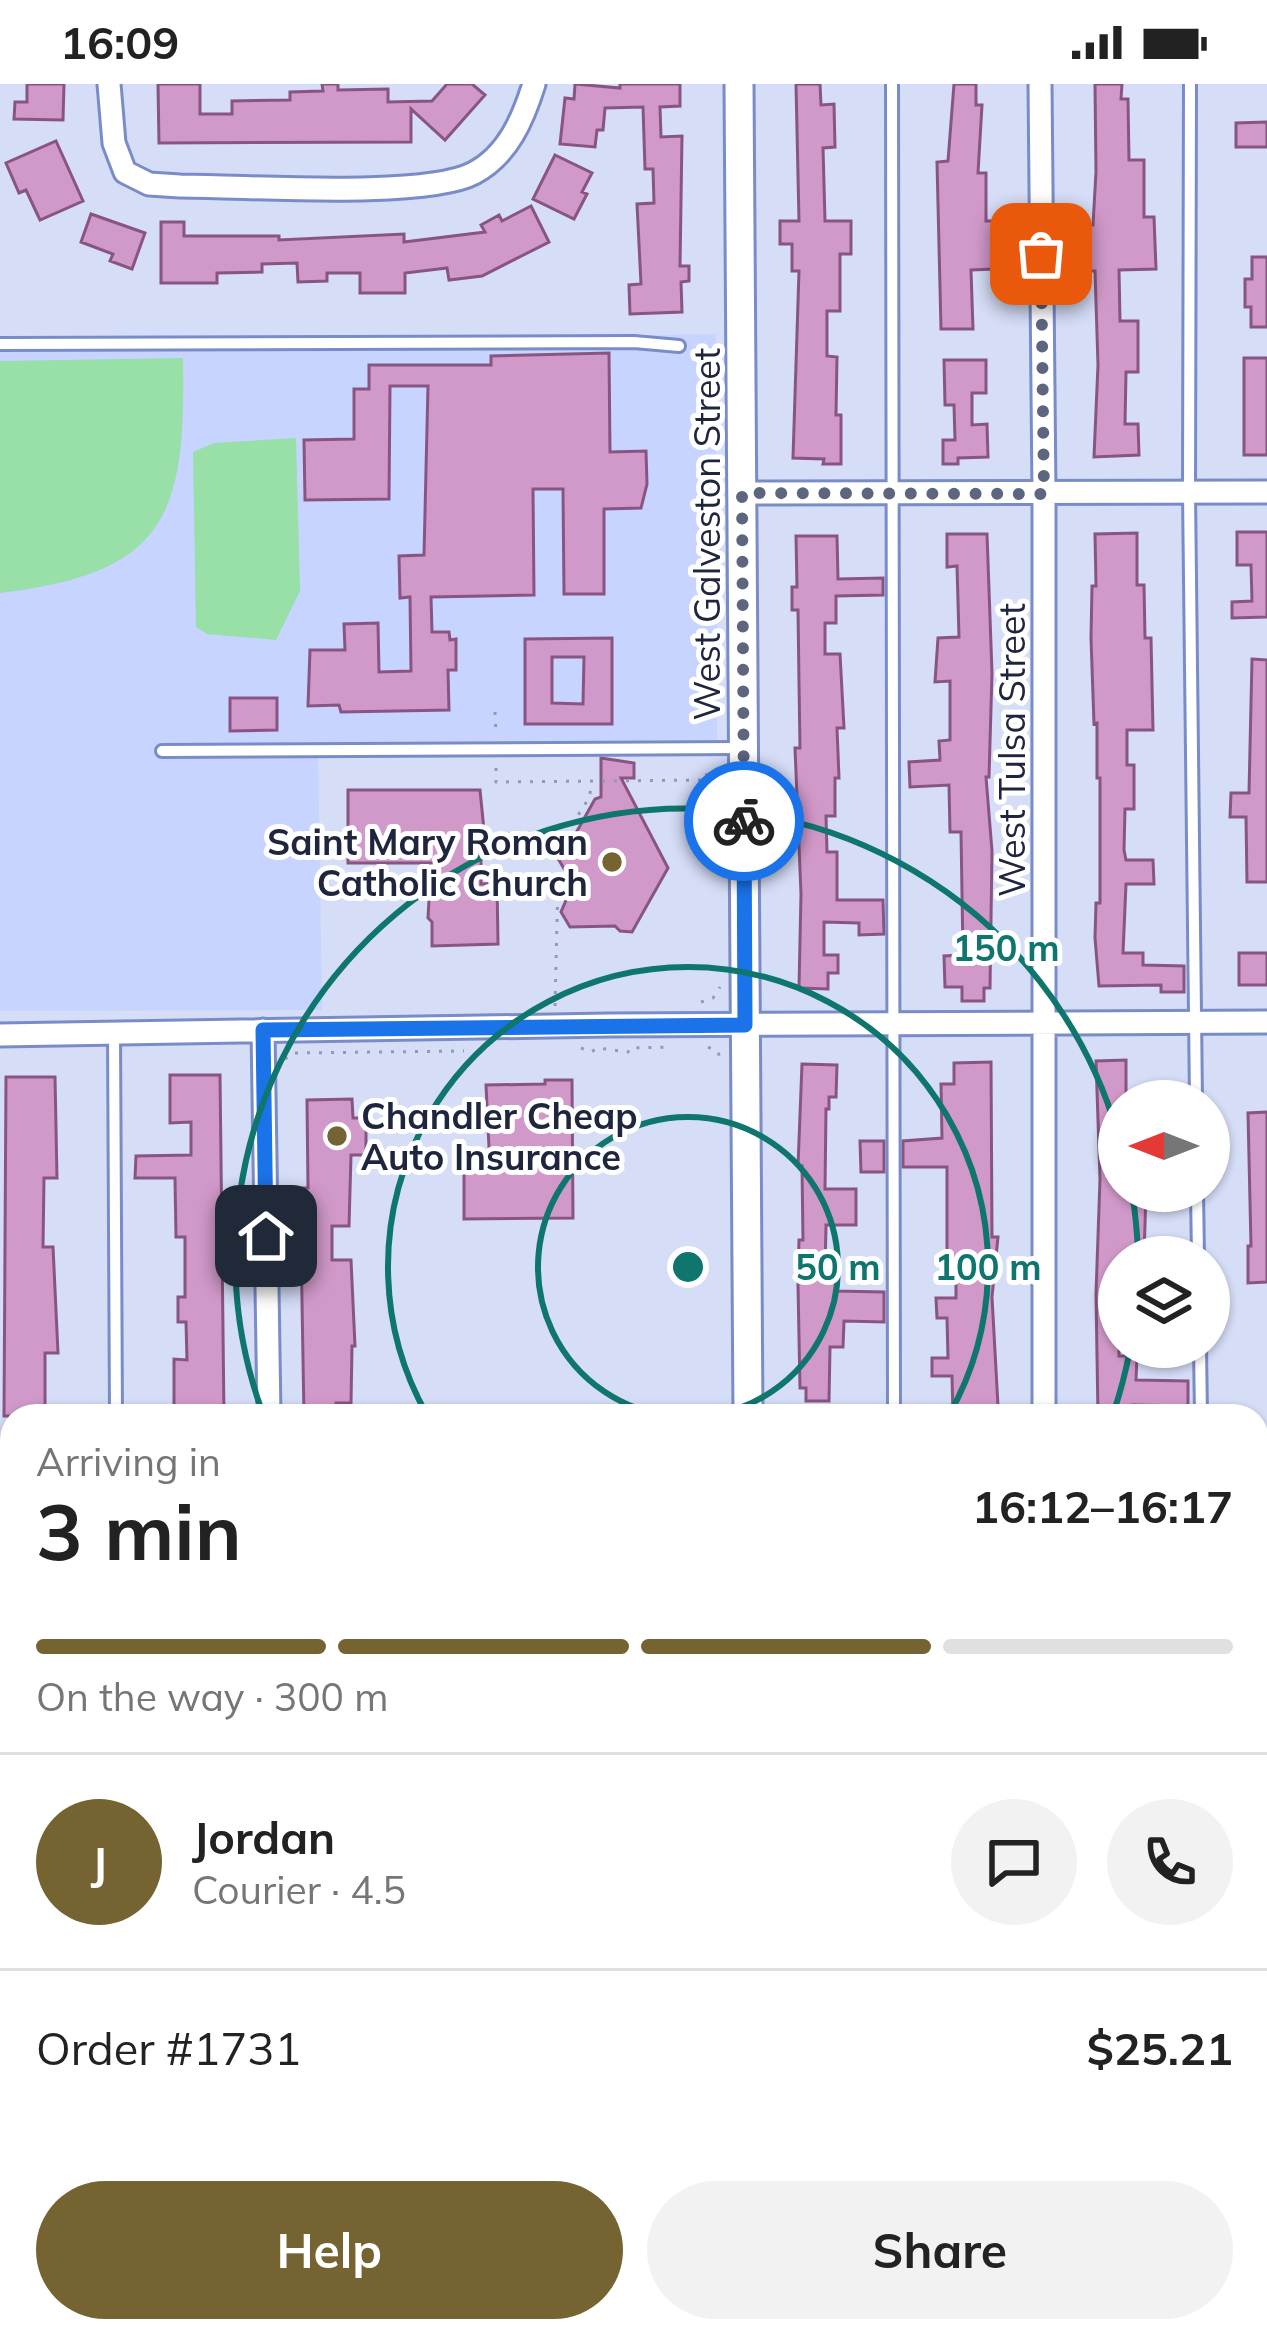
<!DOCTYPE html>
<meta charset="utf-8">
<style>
:root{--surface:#fff;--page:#f2f2f2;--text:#222;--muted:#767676;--line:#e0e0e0;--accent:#756432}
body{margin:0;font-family:Mulish,sans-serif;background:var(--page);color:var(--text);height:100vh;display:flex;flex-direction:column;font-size:45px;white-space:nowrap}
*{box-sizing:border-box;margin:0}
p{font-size:39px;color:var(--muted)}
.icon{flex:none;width:66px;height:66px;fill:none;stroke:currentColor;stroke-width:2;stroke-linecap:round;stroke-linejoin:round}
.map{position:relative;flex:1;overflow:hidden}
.details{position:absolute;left:0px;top:1320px;width:1269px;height:939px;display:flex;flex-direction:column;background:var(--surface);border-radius:36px 36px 0 0;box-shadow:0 3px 9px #0004}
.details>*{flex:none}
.needle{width:78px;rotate:270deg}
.tools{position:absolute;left:1098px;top:996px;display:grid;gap:24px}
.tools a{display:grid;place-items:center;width:132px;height:132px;border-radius:50%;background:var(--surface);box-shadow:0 3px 9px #0004;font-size:60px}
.pin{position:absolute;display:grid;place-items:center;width:102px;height:102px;color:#fff;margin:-51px;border-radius:24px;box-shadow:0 6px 18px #0006}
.courier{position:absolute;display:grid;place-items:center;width:120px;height:120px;margin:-60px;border:9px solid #1a73e8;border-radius:50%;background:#fff;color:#222;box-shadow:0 3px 15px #0007}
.head em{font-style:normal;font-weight:700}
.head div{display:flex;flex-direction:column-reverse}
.head{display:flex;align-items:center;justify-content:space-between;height:204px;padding:0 36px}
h1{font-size:78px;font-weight:700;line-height:90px}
.bar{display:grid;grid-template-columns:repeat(4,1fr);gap:18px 12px;align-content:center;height:144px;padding:0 36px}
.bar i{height:15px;border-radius:9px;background:var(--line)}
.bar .selected{background:var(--accent)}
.bar p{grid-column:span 4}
.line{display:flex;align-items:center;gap:30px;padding:0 36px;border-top:3px solid var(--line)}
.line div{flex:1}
.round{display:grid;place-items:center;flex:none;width:126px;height:126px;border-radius:63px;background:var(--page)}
.cta{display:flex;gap:24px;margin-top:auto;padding:24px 36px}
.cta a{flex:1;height:138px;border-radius:72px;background:var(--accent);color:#fff;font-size:48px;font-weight:700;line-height:138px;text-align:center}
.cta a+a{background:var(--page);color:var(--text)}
.status{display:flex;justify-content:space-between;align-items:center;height:84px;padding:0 60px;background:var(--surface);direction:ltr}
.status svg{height:33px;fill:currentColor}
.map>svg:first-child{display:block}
.built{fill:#c6d4ff}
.green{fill:#98dfa8}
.building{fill:#d199c9;stroke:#885582;stroke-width:3;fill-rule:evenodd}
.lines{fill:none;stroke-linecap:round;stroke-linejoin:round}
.service-casing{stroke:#7a8cc8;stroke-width:16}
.minor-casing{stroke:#7a8cc8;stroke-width:27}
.tertiary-casing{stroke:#7a8cc8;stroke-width:33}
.path{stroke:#929ab3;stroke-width:3;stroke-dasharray:3 9;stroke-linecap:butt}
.service{stroke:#fff;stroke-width:10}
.minor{stroke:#fff;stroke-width:21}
.tertiary{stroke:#fff;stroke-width:27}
.done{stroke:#5e657e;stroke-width:12;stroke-dasharray:0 21.6}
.route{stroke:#1a73e8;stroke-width:15}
.ring{fill:none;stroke:#0f766e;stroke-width:6}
.poi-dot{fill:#756432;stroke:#fff;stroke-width:4.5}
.labels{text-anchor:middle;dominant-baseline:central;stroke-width:10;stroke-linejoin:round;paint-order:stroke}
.street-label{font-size:36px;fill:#1e253d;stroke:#fff}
.poi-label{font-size:36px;font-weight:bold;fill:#1e253d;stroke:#fff;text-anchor:end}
.centre{fill:#0f766e;stroke:#fff;stroke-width:6}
.ring-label{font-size:36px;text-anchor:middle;font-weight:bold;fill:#0f766e;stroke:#fff;stroke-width:10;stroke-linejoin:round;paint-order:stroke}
</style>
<div class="status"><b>16:09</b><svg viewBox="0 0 49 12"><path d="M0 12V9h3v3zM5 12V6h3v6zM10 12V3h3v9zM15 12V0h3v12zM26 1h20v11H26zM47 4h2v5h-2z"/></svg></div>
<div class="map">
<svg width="1267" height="2258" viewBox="0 0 1267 2258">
<rect width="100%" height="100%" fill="#d5ddf7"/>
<path class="built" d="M716,250L717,659L318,661L322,926L0,927V263Z
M0,1501H12V2066H0Z"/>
<path class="green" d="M183,274C186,432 167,489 0,509V277Z
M296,354L300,507L276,556L207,550L196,543L193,368L214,359Z"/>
<path class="building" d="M27,0H64L63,36L14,35L15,18H27Z
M158,0H200V30H232V17L290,16V8L323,7L322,0H338V6L388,5V18L432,17L447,0H472L485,11L445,56L411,25V58L159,59Z
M575,0L620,4V0H680V22L660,23L661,53L682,52L680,182H689V197L681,198L682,228L630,230L629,201L641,200L637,120L654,119L653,85H645L643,23L605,24L603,46H597L595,63L560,60L565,14L574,15Z
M796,0H820L821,21L834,20L835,63L823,64L825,137H851V170H840V227H827V272L837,273L836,331H841V380H823L824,375L793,374L799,187H792V160H780V137H799Z
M954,0H976V21H982L978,89H986V137H995L994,185L971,186L973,245H941L937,78L948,77Z
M1095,0H1122L1121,15H1128L1129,76H1144V133H1154L1156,185L1119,186L1120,237H1138V288H1126L1125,340H1138L1139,371L1094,373L1098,281L1095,187H1090L1089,141H1093L1096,88Z
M1267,38V63H1236V39Z
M56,57L83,117L40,136L26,106L19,109L6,79Z
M555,71L592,89L582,108L587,110L574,135L533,115Z
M531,122L549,158L482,192L449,196L447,184L405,189V209H360V189H327V197L298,198L297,179L262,180V188L217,189V199H161V138H184V152H279V156L404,150V158L485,148L481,141L499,131L502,137Z
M91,130L145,149L132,185L110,177L113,170L81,158Z
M1252,173H1267V243H1251V223H1245V195H1252Z
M609,269L610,368L646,367L647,400L641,424L604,425V510H564L563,405H533L534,511L431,513L432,548H449L450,556L456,555V586H448L449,626L341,628L339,621L308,622L310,566H345L344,540L378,539L379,588L411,587L410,513L400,514L399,472L424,471L428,302H390L389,415L305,416L304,356L354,355V305H369V281H491V272Z
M1244,274H1267V371H1244Z
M944,276H986V309H972V341L987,340L988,373L958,374V380H943V356H955L954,321H945Z
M1237,448H1267V533L1232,534V518L1252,517L1251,481H1237Z
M1137,449V501H1144L1145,554H1151L1153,646H1127V681H1134V725H1125L1124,766L1126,776H1153L1154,800H1126L1123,869H1143V881L1184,882V908H1161V901L1099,902L1095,854L1096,819H1100V694H1097V639L1094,640L1091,554L1092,502H1096L1095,450Z
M947,450H987L992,589L989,693H986L992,767L990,904H984V917H962V903H945L944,872L963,871L961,748H950L949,701L910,703L909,678L940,676L939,657L950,656V597L935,598L938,554L959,553L957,482L947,483Z
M796,452H837L838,495L883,494V511L836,512V539H825V570H840L844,644H837L839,694H835V732H826L827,768H837V816H883L884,850L859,851V839L824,838V871H838V889H828V905L799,904L801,810L795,664H800L799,598L798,526H792V503H797Z
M612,554V640H525V555ZM552,573H584L583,620L552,619Z
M1252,575L1267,576V798H1247L1246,733H1230L1231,709H1249Z
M230,614H277V646L230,647Z
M601,674L634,679V694H621L668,784L632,848L620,847L615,842L570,843L561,828L573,800L556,771L566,755L572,756L595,715L601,713Z
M348,706H480L485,756H481V800L497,799L498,860L432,862V838L428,834L431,779H348Z
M1239,869H1267V901H1239Z
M1126,976V1017H1119V1107H1146L1144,1173H1119V1272H1137L1136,1296L1188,1297V1322L1133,1321V1332H1098L1096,1210L1100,1095L1096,977Z
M991,978L992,1153H998L992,1213L998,1322H982V1332H953L952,1292H932V1274H948L947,1234H937L936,1214H956V1175H947V1083H903V1057L942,1054L941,1000H954V979Z
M802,980L837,981L836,1013H829V1025H826L825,1105H856V1141H826L825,1187H837L836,1207L884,1208V1238L844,1237L843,1263H830L829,1317H806V1304H800L798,1201L799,1156H803L802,1082H798Z
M170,991H220L224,1332H174V1275L187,1276L186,1238H178V1213H185V1153H176L175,1094H135L136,1072L191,1071V1038L170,1039Z
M6,993H55L57,1094H44L43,1163H53L58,1269H45V1323H39V1332H4Z
M545,996H572L573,1134L464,1135V1084H490L486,1001L545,1000Z
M352,1015L353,1034H366V1071H351L349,1142H332V1176H351L355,1262H352L351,1319H336V1332H304L301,1160L302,1104H308L307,1016Z
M1267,1028V1198L1248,1199V1162H1251L1248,1029Z
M860,1057H884V1088H861Z"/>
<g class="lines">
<defs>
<path id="service" d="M892,0L894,1332
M1190,0L1189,408L1196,1017
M0,260L634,258L679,262
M162,667L741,664
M114,949L116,1332
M1197,1107L1198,1173
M1200,1263L1201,1332
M77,2247V2258
M342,2247V2258
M612,2247V2258"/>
<path id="minor" d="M109,0L114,59L125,88L149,100L180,102C243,102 425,115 474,89C508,71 523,35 534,0
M1040,0L1044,409V1332
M743,409L1267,408
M263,946L269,1332
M0,951L608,941L1267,938
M0,2082H12
M215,2247V2258
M481,2247V2258
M1223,2247L1224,2258"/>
<path id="tertiary" d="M739,0L748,1332
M1257,1464H1267
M0,1481H12
M757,2247V2258"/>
</defs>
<use href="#service" class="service-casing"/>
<use href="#minor" class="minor-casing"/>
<use href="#tertiary" class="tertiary-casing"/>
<path class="path" d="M495,628L496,650
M496,684V698L703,696V691H718
M559,761L589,714L592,699
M701,918L713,914L720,903
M555,922L558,796
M708,963L718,968L721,977
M581,964L591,968L598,964L628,968L630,964L669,963
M285,975L293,969L464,967"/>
<use href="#service" class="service"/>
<use href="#minor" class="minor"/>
<use href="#tertiary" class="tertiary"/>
</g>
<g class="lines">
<path class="done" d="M744,737L742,409L1044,410L1041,170"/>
<path class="route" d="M266,1152L263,946L745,941L744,737"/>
</g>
<g class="ring">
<path d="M670 1332A150 150 0 1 1 706 1332"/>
<path d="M427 1331A300 300 0 1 1 949 1331"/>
<path d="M1130 1265A450 450 0 0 1 1113 1330M263 1330A450 450 0 1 1 1118 1051M1132 1109A450 450 0 0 1 1138 1171"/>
</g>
<g class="poi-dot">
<circle cx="612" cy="778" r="12"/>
<circle cx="337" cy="1052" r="12"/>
</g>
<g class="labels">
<g class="street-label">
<text transform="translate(706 450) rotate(-90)">West Galveston Street</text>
<text transform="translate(1011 666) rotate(-90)">West Tulsa Street</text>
</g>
<g class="poi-label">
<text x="588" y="757">Saint Mary Roman<tspan x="588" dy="41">Catholic Church</tspan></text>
<text x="361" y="1031" text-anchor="start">Chandler Cheap<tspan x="361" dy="41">Auto Insurance</tspan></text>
</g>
</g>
<circle cx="688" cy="1183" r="18" class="centre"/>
<g class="ring-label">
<text x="1006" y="877">150 m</text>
<text x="838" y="1196">50 m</text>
<text x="988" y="1196">100 m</text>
</g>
</svg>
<div class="tools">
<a><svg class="needle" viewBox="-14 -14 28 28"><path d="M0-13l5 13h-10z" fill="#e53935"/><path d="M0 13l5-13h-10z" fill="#767676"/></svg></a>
<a><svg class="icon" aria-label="layers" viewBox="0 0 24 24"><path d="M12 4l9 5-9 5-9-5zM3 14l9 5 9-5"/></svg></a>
</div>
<div class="pin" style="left:1041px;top:170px;background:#ea580c"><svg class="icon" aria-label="bag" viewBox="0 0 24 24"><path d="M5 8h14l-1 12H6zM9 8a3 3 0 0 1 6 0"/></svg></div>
<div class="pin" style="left:266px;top:1152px;background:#1f2937"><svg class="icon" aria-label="home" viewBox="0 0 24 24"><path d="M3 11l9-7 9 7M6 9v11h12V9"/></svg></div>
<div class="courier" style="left:744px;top:737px"><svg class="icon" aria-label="bike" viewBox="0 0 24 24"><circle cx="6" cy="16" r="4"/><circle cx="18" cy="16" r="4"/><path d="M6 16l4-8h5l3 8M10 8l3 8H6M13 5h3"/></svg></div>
<section class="details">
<div class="head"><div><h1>3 min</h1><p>Arriving in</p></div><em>16:12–16:17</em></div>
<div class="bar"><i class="selected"></i><i class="selected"></i><i class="selected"></i><i></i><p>On the way · 300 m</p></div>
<div class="line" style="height:216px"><b class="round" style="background:var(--accent);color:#fff">J</b><div><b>Jordan</b><p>Courier · 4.5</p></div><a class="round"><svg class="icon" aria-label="chat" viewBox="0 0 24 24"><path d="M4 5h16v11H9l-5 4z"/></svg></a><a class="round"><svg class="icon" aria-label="phone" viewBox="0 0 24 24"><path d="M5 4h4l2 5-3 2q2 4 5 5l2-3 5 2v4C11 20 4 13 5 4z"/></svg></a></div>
<div class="line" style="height:156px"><div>Order #1731</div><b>$25.21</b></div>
<div class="cta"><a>Help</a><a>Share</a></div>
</section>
</div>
